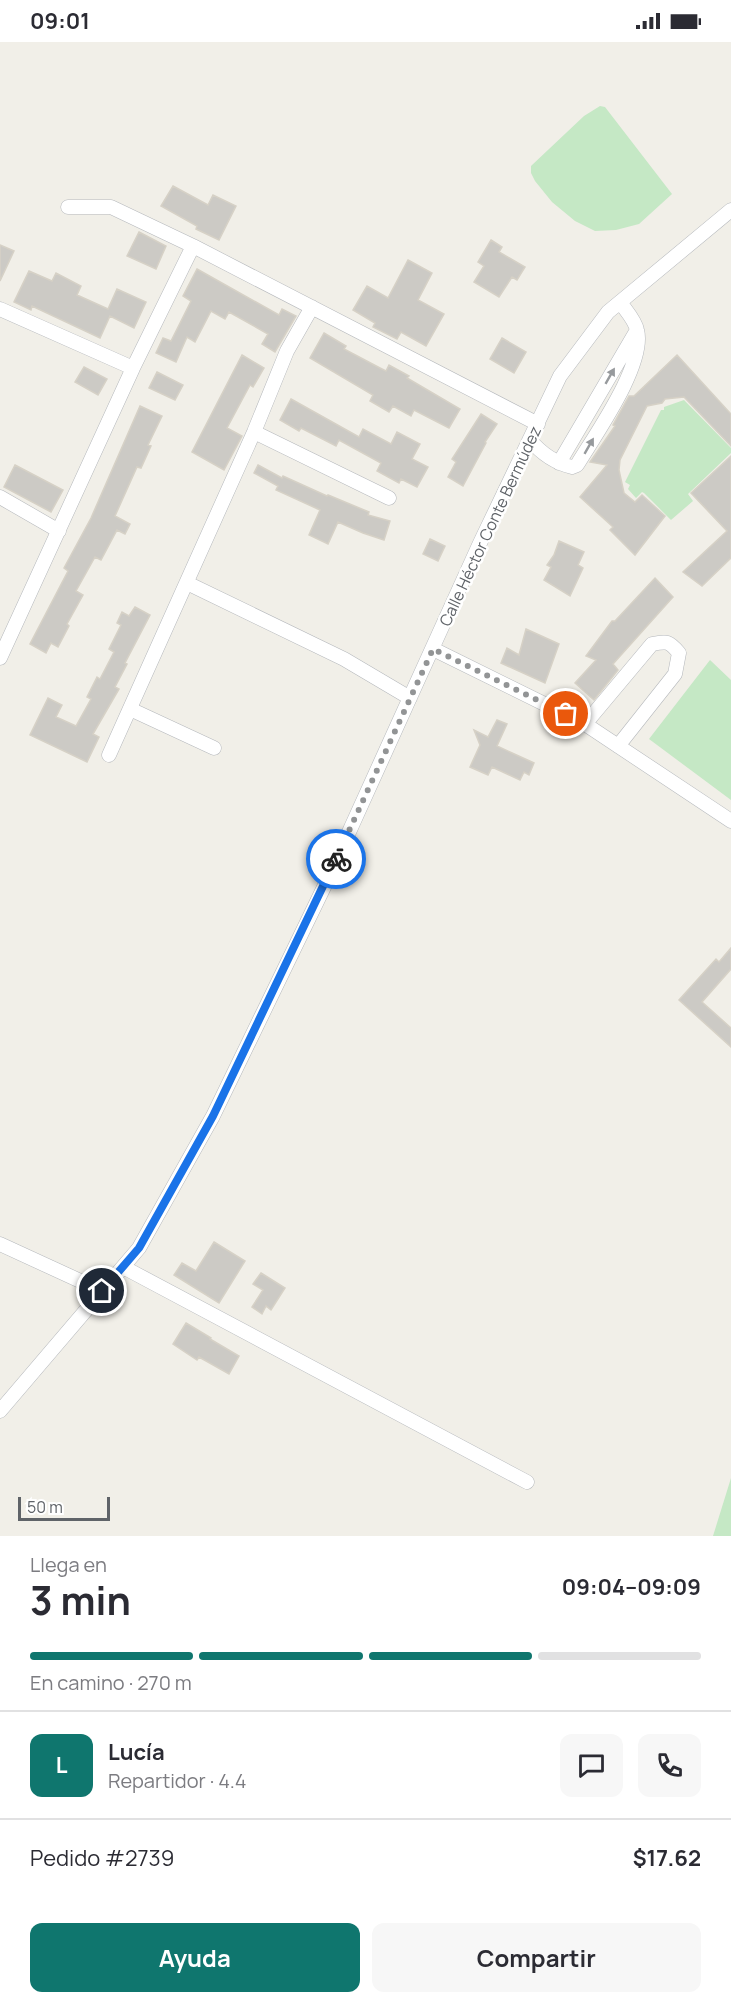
<!DOCTYPE html>
<html lang="es">
<meta charset="utf-8">
<style>
:root{--surface:#fff;--page:#f7f7f7;--text:#2b2b33;--muted:#7c7c81;--line:#e1e1e2;--accent:#0f766e}
body{margin:0;font-family:Manrope,sans-serif;background:var(--page);color:var(--text);height:100vh;display:flex;flex-direction:column;font-size:22px;white-space:nowrap}
*{box-sizing:border-box;margin:0}
p{font-size:20px;color:var(--muted)}
.icon{flex:none;width:33px;height:33px;fill:none;stroke:currentColor;stroke-width:2;stroke-linecap:round;stroke-linejoin:round}
.map{position:relative;height:1494px;overflow:hidden}
.details{display:flex;flex-direction:column;background:var(--surface);flex:1}
.details>*{flex:none}
.scale{position:absolute;left:18px;bottom:15px;width:92px;box-sizing:border-box;padding-left:6px;border:3px solid #5f6368;border-top:0;font-size:16px;line-height:21px;white-space:nowrap;color:#5f6368;-webkit-text-stroke:4px #fff;paint-order:stroke}
.pin{position:absolute;display:grid;place-items:center;width:51px;height:51px;color:#fff;margin:-26px;border:3px solid #fff;border-radius:50%;box-shadow:0 2px 6px #0007}
.courier{position:absolute;display:grid;place-items:center;width:60px;height:60px;margin:-30px;border:4px solid #1a73e8;border-radius:50%;background:#fff;color:#222;box-shadow:0 2px 8px #0007}
.summary em{font-style:normal;font-weight:700}
.summary div{display:flex;flex-direction:column-reverse}
.summary{display:flex;align-items:center;justify-content:space-between;height:102px;padding:0 30px}
h1{font-size:39px;font-weight:700;line-height:45px}
.bar{display:grid;grid-template-columns:repeat(4,1fr);gap:9px 6px;align-content:center;height:72px;padding:0 30px}
.bar i{height:8px;border-radius:4px;background:var(--line)}
.bar .current{background:var(--accent)}
.bar p{grid-column:span 4}
.line{display:flex;align-items:center;gap:15px;padding:0 30px;border-top:2px solid var(--line)}
.line div{flex:1}
.round{display:grid;place-items:center;flex:none;width:63px;height:63px;border-radius:12px;background:var(--page)}
.primary-button{display:flex;gap:12px;margin-top:auto;padding:12px 30px}
.primary-button a{flex:1;height:69px;border-radius:12px;background:var(--accent);color:#fff;font-size:24px;font-weight:700;line-height:69px;text-align:center}
.primary-button a+a{background:var(--page);color:var(--text)}
.status{display:flex;justify-content:space-between;align-items:center;height:42px;padding:0 30px;background:var(--surface);direction:ltr}
.status svg{height:16px;fill:currentColor}
.map>svg:first-child{display:block}
.green{fill:#c5e8c5}
.building{fill:#cccac5;stroke:#d6d1c6;stroke-width:1.5}
.lines{fill:none;stroke-linecap:round;stroke-linejoin:round}
.minor-casing{stroke:#b5b8bc;stroke-width:15}
.minor{stroke:#fff;stroke-width:14}
.oneway{fill:#979a9d}
.done{stroke:#929495;stroke-width:6;stroke-dasharray:0 10.8}
.route{stroke:#1a73e8;stroke-width:8}
.labels{text-anchor:middle;dominant-baseline:central;stroke-width:5;stroke-linejoin:round;paint-order:stroke}
.street-label{font-size:16px;fill:#5f6368;stroke:#fff}
</style>
<div class="status"><b>09:01</b><svg viewBox="0 0 49 12"><path d="M0 12V9h3v3zM5 12V6h3v6zM10 12V3h3v9zM15 12V0h3v12zM26 1h20v11H26zM47 4h2v5h-2z"/></svg></div>
<div class="map">
<svg width="731" height="1494" viewBox="0 0 731 1494">
<rect width="100%" height="100%" fill="#f1efe8"/>
<path class="green" d="M600,64L605,65L672,152L639,182L616,188L595,189L575,179L552,160L535,139L531,131V124L584,74Z
M684,358L731,406V411L688,452L693,459L671,478L644,451L642,450L636,456L628,447L630,443L625,440L661,368H664V365Z
M710,618L731,638V758L649,697Z
M731,1436V1494H713Z"/>
<path class="building" d="M173,144L208,163L213,153L236,164L219,198L196,187L197,184L161,164Z
M139,190L166,204L156,227L127,214Z
M491,198L502,205L499,210L525,225L517,238L512,235L499,255L474,240L484,224L478,220Z
M0,203L14,209L0,239Z
M408,218L432,231L418,258L444,272L426,304L401,290L397,297L373,285L375,281L353,268L367,244L388,256Z
M197,227L279,273L282,267L296,274L275,310L262,302L268,292L229,270L225,277L211,269L195,300L187,295L176,320L156,311L163,296L171,299L191,259L183,254Z
M29,229L52,239L56,231L81,244L77,253L108,267L117,247L146,260L134,286L110,274L100,296L32,264L31,268L14,260Z
M324,291L346,304L344,307L380,326L386,329L389,323L409,334L407,336L460,367L449,386L414,368L411,374L393,364L389,370L370,359L373,353L310,316Z
M502,296L526,310L514,331L490,317Z
M242,313L264,326L253,345L250,343L227,386L242,394L224,428L192,410Z
M677,313L731,372V404L684,355L665,357L662,361L647,364L620,418L619,428L624,451L635,460L642,453L665,474L635,513L610,488L613,485L580,455L607,423L590,420L615,384L613,383L629,354H634Z
M84,325L107,337L98,353L75,340Z
M157,330L183,343L175,358L149,346Z
M291,357L359,395L363,387L391,402L397,390L420,402L412,417L428,425L417,445L401,437L399,441L377,429L381,421L339,398L336,404L301,386L299,389L280,378Z
M140,364L162,374L148,403L151,404L141,426L137,425L115,474L130,482L125,492L117,488L101,518L95,515L76,549L83,553L67,582L69,584L58,605L51,601L46,611L30,602L68,529L64,526L91,476Z
M481,372L497,382L485,400L486,401L463,444L448,435L456,420L452,417Z
M731,414V516L702,544L683,530L727,489L691,451Z
M15,423L63,448L51,470L4,445Z
M258,423L282,436L283,434L327,454L328,453L369,470L368,473L390,479L384,498L363,491L338,480L328,502L309,493L320,468L276,448L278,444L254,431Z
M430,497L445,504L438,519L423,512Z
M559,499L584,510L578,523L583,526L570,554L544,538L551,525L547,523L554,513Z
M655,536L673,555L613,622L618,628L594,658L575,641L596,618L586,614L612,579H615Z
M135,565L150,573L125,621L127,622L115,645L119,647L93,692L99,695L87,720L30,693L48,656L62,663L56,675L76,684L91,657L87,655L97,635L100,637L114,610L109,607L121,583L117,581L122,570L129,574Z
M526,587L559,602L545,641L501,621L507,606L519,613Z
M497,678L507,682L497,704L534,721L529,733L524,730L520,738L492,725L488,733L470,725L480,703L474,688L488,695Z
M731,906V927L702,960L731,986V1005L679,958L716,917L719,920Z
M214,1200L245,1219L219,1261L174,1233L182,1221L196,1229Z
M261,1231L285,1246L271,1268L266,1264L262,1272L252,1265L263,1248L253,1242Z
M186,1281L211,1296L210,1297L239,1314L229,1332L199,1315L197,1318L173,1302Z"/>
<g class="lines">
<defs>
<path id="minor" d="M68,165H111L193,204
M0,267L133,326
M254,390L389,456
M530,398C541,411 555,421 572,425L577,423C595,393 646,322 637,288C635,278 626,269 620,260
M559,421L637,288
M0,455L59,489
M187,541L344,617L410,656
M433,607L585,682L731,779
M0,616L133,326L193,204L538,382
M130,667L214,706
M585,682L652,602C667,599 669,599 679,611L675,632L618,704
M109,713L254,390L287,309L312,265
M0,1202L102,1249
M123,1225L527,1440
M0,1369L139,1206L213,1074L325,843L480,501L560,334L608,270L731,168"/>
</defs>
<use href="#minor" class="minor-casing"/>
<use href="#minor" class="minor"/>
</g>
<defs><path id="oneway-solid" d="M-6-.8H1V-3.2L6.5 0L1 3.2V.8H-6Z" transform="scale(1.5)"/></defs>
<g class="oneway">
<use href="#oneway-solid" transform="translate(610 334) rotate(-60)"/>
<use href="#oneway-solid" transform="translate(589 404) rotate(-60)"/>
</g>
<g class="lines">
<path class="done" d="M336,817L433,607L566,672"/>
<path class="route" d="M102,1249L139,1206L213,1074L336,817"/>
</g>
<g class="labels">
<g class="street-label">
<text transform="translate(490 484) rotate(-65)">Calle Héctor Conte Bermúdez</text>
</g>
</g>
</svg>
<div class="scale">50 m</div>
<div class="pin" style="left:566px;top:672px;background:#ea580c"><svg class="icon" aria-label="bag" viewBox="0 0 24 24"><path d="M5 8h14l-1 12H6zM9 8a3 3 0 0 1 6 0"/></svg></div>
<div class="pin" style="left:102px;top:1249px;background:#1f2937"><svg class="icon" aria-label="home" viewBox="0 0 24 24"><path d="M3 11l9-7 9 7M6 9v11h12V9"/></svg></div>
<div class="courier" style="left:336px;top:817px"><svg class="icon" aria-label="bike" viewBox="0 0 24 24"><circle cx="6" cy="16" r="4"/><circle cx="18" cy="16" r="4"/><path d="M6 16l4-8h5l3 8M10 8l3 8H6M13 5h3"/></svg></div>
</div>
<section class="details">
<div class="summary"><div><h1>3 min</h1><p>Llega en</p></div><em>09:04–09:09</em></div>
<div class="bar"><i class="current"></i><i class="current"></i><i class="current"></i><i></i><p>En camino · 270 m</p></div>
<div class="line" style="height:108px"><b class="round" style="background:var(--accent);color:#fff">L</b><div><b>Lucía</b><p>Repartidor · 4.4</p></div><a class="round"><svg class="icon" aria-label="chat" viewBox="0 0 24 24"><path d="M4 5h16v11H9l-5 4z"/></svg></a><a class="round"><svg class="icon" aria-label="phone" viewBox="0 0 24 24"><path d="M5 4h4l2 5-3 2q2 4 5 5l2-3 5 2v4C11 20 4 13 5 4z"/></svg></a></div>
<div class="line" style="height:78px"><div>Pedido #2739</div><b>$17.62</b></div>
<div class="primary-button"><a>Ayuda</a><a>Compartir</a></div>
</section>
